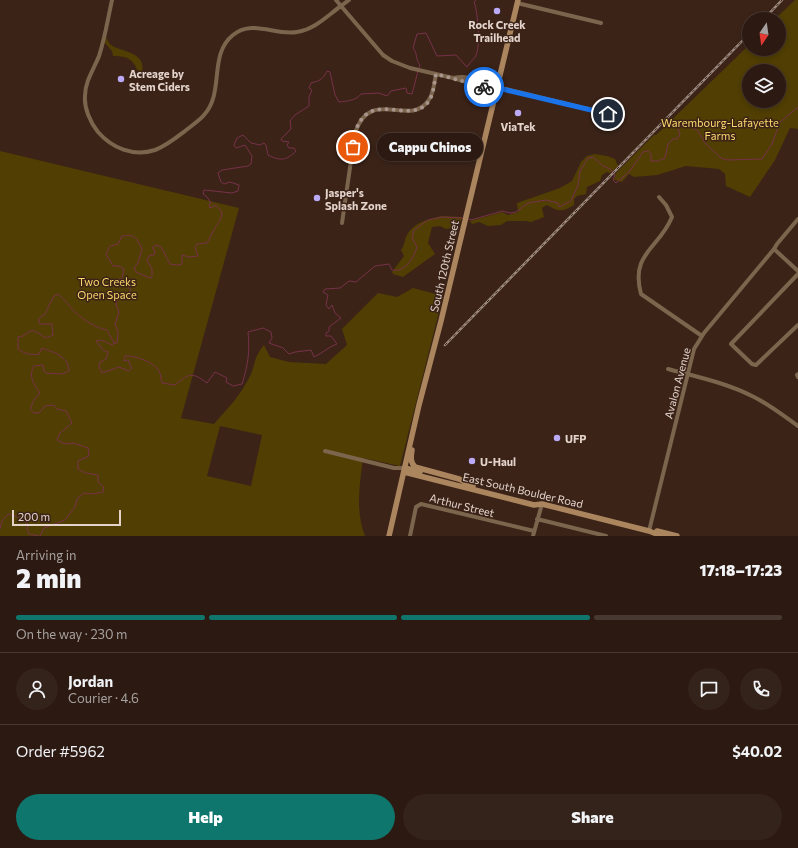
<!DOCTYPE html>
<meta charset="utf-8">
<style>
:root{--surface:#2c1a12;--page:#34231b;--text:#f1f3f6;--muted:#a6a19f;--line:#483832;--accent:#0f766e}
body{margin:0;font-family:Commissioner,sans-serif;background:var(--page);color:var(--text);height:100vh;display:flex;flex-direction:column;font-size:15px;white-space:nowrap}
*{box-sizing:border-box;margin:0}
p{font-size:13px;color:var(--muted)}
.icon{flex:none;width:22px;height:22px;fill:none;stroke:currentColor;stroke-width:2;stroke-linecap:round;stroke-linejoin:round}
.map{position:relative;height:536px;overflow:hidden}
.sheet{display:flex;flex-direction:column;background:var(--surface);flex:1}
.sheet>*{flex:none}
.needle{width:26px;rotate:193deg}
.buttons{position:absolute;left:742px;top:12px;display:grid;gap:8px}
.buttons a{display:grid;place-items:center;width:44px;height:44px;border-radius:50%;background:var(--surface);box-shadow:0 2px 6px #0003,0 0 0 1px var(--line);font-size:20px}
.scale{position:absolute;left:12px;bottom:10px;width:109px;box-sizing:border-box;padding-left:4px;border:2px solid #e3d3cb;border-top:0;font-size:11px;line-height:14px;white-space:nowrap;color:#e3d3cb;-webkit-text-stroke:3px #3b2318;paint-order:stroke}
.pin{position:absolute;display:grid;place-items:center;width:34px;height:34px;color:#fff;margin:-17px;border:2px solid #fff;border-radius:50%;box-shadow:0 1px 4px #0007}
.courier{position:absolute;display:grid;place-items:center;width:40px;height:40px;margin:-20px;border:3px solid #1a73e8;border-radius:50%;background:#fff;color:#222;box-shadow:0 1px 5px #0007}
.bubble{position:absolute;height:28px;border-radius:14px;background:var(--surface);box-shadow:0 2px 6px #0003,0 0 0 1px var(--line);font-size:13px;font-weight:800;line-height:28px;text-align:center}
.overview em{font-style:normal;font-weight:800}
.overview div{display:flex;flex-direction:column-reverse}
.overview{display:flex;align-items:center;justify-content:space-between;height:68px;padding:0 16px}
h1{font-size:26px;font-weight:800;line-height:30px}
.bar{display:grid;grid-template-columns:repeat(4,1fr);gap:6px 4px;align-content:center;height:48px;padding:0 16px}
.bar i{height:5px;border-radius:3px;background:var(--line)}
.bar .current{background:var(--accent)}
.bar p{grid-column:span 4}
.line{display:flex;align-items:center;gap:10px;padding:0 16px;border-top:1px solid var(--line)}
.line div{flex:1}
.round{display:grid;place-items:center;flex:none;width:42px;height:42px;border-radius:21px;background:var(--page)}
.cta{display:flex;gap:8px;margin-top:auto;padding:8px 16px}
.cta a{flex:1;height:46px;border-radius:24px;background:var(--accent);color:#fff;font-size:16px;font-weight:800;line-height:46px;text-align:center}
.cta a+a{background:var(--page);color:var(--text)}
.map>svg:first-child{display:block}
.green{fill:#503e03;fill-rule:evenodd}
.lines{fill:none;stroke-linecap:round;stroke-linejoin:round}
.stream{stroke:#78314a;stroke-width:1}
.street{stroke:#7c654d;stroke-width:4}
.secondary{stroke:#aa855e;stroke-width:5.5}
.rail-casing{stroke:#9e8b81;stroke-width:2.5}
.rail{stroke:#3b2318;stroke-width:1;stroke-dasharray:3;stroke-linecap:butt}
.done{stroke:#a8958c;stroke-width:4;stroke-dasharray:0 7.2}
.route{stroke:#1a73e8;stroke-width:5}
.poi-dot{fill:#bbaaf6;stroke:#3b2318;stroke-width:1.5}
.labels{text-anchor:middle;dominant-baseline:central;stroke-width:3;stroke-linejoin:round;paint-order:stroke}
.poi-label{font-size:11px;font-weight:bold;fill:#e3d3cb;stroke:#3b2318;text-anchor:start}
.park-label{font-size:11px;fill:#ffd96d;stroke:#3b2318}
.street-label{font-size:11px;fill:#e3d3cb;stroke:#3b2318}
</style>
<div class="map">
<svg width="798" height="536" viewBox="0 0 798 536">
<rect width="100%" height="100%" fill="#3b2318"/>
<path class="green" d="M795,0H798V129L790,128L775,160L750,197L726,186L725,174L719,169L686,166L657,175L634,177L629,174L622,182L614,180L616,173L654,135H656L749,45V49H779V19H775ZM749,71H779V101H749Z
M106,37C107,39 108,41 109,43C116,52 147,50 142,72L139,74C133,59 129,56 113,56L112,51L105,43Z
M0,151L239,208L181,418L214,424C228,408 241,395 250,376C256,364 253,358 264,345L270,357L289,362L326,364L347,345L342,329L378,293L397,297L413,288L443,296L400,466L363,458C360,483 355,511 365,536H0ZM220,426L262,435L251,486L207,476Z
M595,154L607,156L615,159L618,166L610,173L607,172L602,175L600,181L587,187L586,194L577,196L574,199V205C562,212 559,212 547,205L542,208L544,217L531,222L525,221H507L501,225L488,226L479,222L472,224L470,221L502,212L508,215L518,212L517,203L560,188L572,181L581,162L587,156Z
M442,216L462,217L461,221L457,227L446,229L440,226L432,227L428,243L435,254L403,277L393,274L392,272L404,256L401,250C405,245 404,240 407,235C414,222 429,219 442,216Z"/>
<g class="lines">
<path class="stream" d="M419,68L420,65C415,59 418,54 413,48L417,34L426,33L437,56L456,55L467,67C470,62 473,60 475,57C481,49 478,11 474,2L476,0
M468,219L471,220L502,211L510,213L516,212L528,203L546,200L558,203L559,207L571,201L578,185L580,171L588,158L593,157L603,166L610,169L615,175L613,180L616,183L629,172L643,152L648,151L651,154V161H658L665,158L668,144L673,139H677L680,134L678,129L679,127L689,126L698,131L705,143L721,158L727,160L762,159L772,144L780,122L798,107
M114,343H117L118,332L115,324L119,312L116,304L118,299L124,298L131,290C127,285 124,284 118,286L117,284L118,280L122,278L124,269L119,266H113L106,254L110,246L118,244L122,236C135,234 136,237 142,249L138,263L134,268L136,272L150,278L152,277V268L147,261L150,255H154L155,250L152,248L156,245L161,247L170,264L177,265L182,264V255L189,257L198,256L195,247L197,244L207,243C210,238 212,233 215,228C219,220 220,224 222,212L216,205L210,208L209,205L211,203L207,197L203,194L204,190L232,193L238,191L239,185L230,182L224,184L221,182L218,173L222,170L248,166L251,164L252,156L245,145L236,148L234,145L237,138L243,135L251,143L260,145L264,143L266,145L268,155C280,161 286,161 296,151L294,148H289L287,145L289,142L282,141L281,139L291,129L290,121L295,115L309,106V97L312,90L309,88L311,83C320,81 323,79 327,71L330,72L335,95L339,102C346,101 356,101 361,94L379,93L387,96L391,91L406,88L407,93L412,94L418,71
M0,529L2,521L8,514L19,517L28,524L27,529L29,534L39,536
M40,536L44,528L65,520L75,507L77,499L84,493L92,494L103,492L104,487L98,482V475L85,473L78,469V461L89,456L88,448L73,443L65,444L57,440L60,433L72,423L66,411L57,409L54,405L45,406L39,413H34L30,409L34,400L40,393C34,385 28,376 34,366L43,365L44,371L46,373L62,374L69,371L67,362L58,354L42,348L39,354C32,356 23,353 18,349V337L23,336L30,331H35L46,338L53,335L52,324H40L38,319L45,314L53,297L58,294C65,300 70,307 76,313C85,321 96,328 107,330L114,343L112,345L101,340L96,341L103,350L108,352L106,359L100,362L99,367L102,373L119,367L129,371L132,368L129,364L130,362L128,360L124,361L125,356C133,355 155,362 159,371C161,374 161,380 162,383L175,385C189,374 191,371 207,383L215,372L227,378L226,382L233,386L242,384C248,365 250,352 248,332L263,328L271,332L272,338L269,343L283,348L289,354L295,352L311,350L314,357C323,353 328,347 337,344L331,336H326V333L329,331V327L341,318L335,313L332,305L329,309L326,305L328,295L323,292L325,289L340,288L349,281L356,282L375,266L389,264L392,270C405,273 414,257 417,247L412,238L414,230L428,220L442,217L463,218"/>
<path class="street" d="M112,0C108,18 105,38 99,56C94,69 85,81 85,96C84,108 90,122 98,132C112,148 133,157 155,150C166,146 176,138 185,131C191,126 199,121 204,115C225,92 208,55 233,35C253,19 275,36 297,32C315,29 327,16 341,6L336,0
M349,0L341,6L383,55L392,61L410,68L453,78L484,87H497L608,114
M517,3L601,23
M453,78C469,75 482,79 496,87
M659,197L666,205L672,217C659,249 630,253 641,294L702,336
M342,223L355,133C371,86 409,128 428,101C434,94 434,83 436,74
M774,249L777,244L798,219
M798,274L731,344L752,364L756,365L798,325
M668,369C698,377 727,383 754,397C770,405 784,416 798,426
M798,374L797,375L798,377
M325,451L394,468H405
M537,519L606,536
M649,531L694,349L704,333L774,249L798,271
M410,536L416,507L421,504L534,531
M533,536L542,504"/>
<path class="secondary" d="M412,450C411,457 410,462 415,467L459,479L473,486
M405,468L420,472
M404,472L534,505L542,504L649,531L662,536
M657,531L677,536
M389,536L419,405L441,321L518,0"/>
<defs>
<path id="rail" d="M764,19L782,0
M445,345L749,34"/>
</defs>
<use href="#rail" class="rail-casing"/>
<use href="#rail" class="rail"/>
</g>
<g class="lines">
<path class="done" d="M353,147C354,139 355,130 359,123C376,93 412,125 429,101C434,93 434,83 436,74L484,87"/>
<path class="route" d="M484,87L498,88L608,114"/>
</g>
<g class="poi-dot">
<circle cx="497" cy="11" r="4"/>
<circle cx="121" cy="79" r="4"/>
<circle cx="518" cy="113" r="4"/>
<circle cx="317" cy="198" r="4"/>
<circle cx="557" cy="438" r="4"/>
<circle cx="472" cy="461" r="4"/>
</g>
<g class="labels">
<g class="poi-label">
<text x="497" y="24" text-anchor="middle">Rock Creek<tspan x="497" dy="13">Trailhead</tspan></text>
<text x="129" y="73">Acreage by<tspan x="129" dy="13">Stem Ciders</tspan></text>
<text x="518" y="126" text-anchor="middle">ViaTek</text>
<text x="325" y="192">Jasper's<tspan x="325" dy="13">Splash Zone</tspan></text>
<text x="565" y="438">UFP</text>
<text x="480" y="461">U-Haul</text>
</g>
<g class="park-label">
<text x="720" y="122">Warembourg-Lafayette<tspan x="720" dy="13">Farms</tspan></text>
<text x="107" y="281">Two Creeks<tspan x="107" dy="13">Open Space</tspan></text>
</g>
<g class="street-label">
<text transform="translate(444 266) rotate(-77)">South 120th Street</text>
<text transform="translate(677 383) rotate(-75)">Avalon Avenue</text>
<text transform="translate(523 490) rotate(13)">East South Boulder Road</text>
<text transform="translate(462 505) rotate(14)">Arthur Street</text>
</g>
</g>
</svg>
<div class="buttons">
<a><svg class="needle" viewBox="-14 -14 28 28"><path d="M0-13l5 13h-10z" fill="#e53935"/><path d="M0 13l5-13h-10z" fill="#a6a19f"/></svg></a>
<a><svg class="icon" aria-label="layers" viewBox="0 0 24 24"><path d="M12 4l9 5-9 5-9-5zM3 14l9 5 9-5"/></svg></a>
</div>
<div class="scale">200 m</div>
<div class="pin" style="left:353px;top:147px;background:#ea580c"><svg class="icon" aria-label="bag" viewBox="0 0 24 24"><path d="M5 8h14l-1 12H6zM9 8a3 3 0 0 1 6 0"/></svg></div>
<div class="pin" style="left:608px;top:114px;background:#1f2937"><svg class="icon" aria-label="home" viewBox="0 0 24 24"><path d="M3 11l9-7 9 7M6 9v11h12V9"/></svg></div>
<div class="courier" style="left:484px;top:87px"><svg class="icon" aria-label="bike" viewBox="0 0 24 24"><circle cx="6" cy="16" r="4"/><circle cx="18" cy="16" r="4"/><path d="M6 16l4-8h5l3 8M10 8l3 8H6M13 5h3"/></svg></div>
<div class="bubble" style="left:377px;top:133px;width:106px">Cappu Chinos</div>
</div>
<section class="sheet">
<div class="overview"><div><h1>2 min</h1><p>Arriving in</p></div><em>17:18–17:23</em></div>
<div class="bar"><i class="current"></i><i class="current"></i><i class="current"></i><i></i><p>On the way · 230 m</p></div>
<div class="line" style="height:72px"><a class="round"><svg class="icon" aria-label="person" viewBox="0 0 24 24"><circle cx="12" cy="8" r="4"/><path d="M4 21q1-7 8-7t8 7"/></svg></a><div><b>Jordan</b><p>Courier · 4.6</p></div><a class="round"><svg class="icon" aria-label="chat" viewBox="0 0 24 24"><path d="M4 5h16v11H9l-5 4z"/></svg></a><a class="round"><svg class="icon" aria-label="phone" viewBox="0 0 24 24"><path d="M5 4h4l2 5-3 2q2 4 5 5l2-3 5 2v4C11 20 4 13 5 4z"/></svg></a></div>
<div class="line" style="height:52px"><div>Order #5962</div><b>$40.02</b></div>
<div class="cta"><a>Help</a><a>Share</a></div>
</section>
